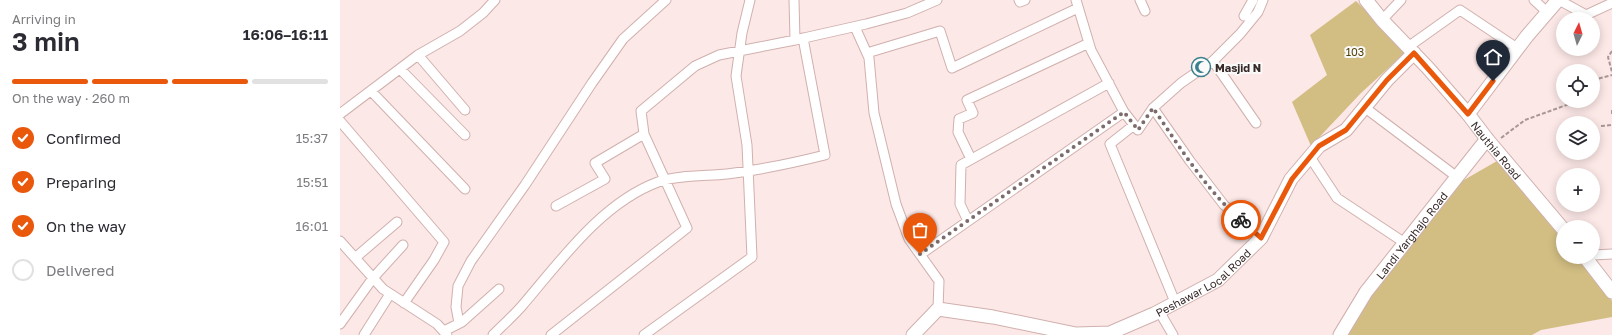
<!DOCTYPE html>
<meta charset="utf-8">
<style>
:root{--surface:#fff;--page:#f7f7f7;--text:#2b2b33;--muted:#7c7c81;--line:#e1e1e2;--accent:#ea580c}
body{margin:0;font-family:"Golos Text",sans-serif;background:var(--page);color:var(--text);height:100vh;display:flex;flex-direction:column;font-size:15px;white-space:nowrap}
*{box-sizing:border-box;margin:0}
p{font-size:13px;color:var(--muted)}
.icon{flex:none;width:22px;height:22px;fill:none;stroke:currentColor;stroke-width:2;stroke-linecap:round;stroke-linejoin:round}
.map{position:relative;flex:1;overflow:hidden}
.drawer{display:flex;flex-direction:column;background:var(--surface);width:340px}
.drawer>*{flex:none}
.needle{width:26px;rotate:5deg}
.controls{position:absolute;left:1216px;top:12px;display:grid;gap:8px}
.controls a{display:grid;place-items:center;width:44px;height:44px;border-radius:50%;background:var(--surface);box-shadow:0 2px 10px #0003;font-size:20px}
.pin{position:absolute;display:grid;place-items:center;width:34px;height:34px;color:#fff;margin:-41px -17px;border-radius:50% 50% 50% 0;rotate:-45deg;box-shadow:0 0 4px #0007}
.pin .icon{rotate:45deg}
.courier{position:absolute;display:grid;place-items:center;width:40px;height:40px;margin:-20px;border:3px solid #ea580c;border-radius:50%;background:#fff;color:#222;box-shadow:0 1px 5px #0007}
.headline em{font-style:normal;font-weight:600}
.headline div{display:flex;flex-direction:column-reverse}
.headline{display:flex;align-items:center;justify-content:space-between;height:68px;padding:0 12px}
h1{font-size:26px;font-weight:600;line-height:30px}
.bar{display:grid;grid-template-columns:repeat(4,1fr);gap:6px 4px;align-content:center;height:48px;padding:0 12px}
.bar i{height:5px;border-radius:3px;background:var(--line)}
.bar .active{background:var(--accent)}
.bar p{grid-column:span 4}
ol{padding:0 12px;list-style:none}
li{display:flex;align-items:center;gap:12px;height:44px}
li p{margin-inline-start:auto}
li .icon{padding:4px;border-radius:50%;background:var(--accent);color:#fff;stroke-width:4}
li:last-child{color:var(--muted)}
li i{width:22px;height:22px;border:2px solid var(--line);border-radius:50%}
main{display:flex;flex:1;min-height:0}
.map>svg:first-child{display:block}
.green{fill:#d2be83}
.lines{fill:none;stroke-linecap:round;stroke-linejoin:round}
.street-casing{stroke:#d0b0ae;stroke-width:11}
.secondary-casing{stroke:#d0b0ae;stroke-width:15}
.path{stroke:#a89796;stroke-width:2;stroke-dasharray:4 2;stroke-linecap:butt}
.street{stroke:#fff;stroke-width:9}
.secondary{stroke:#fff;stroke-width:13}
.done{stroke:#7c6c6b;stroke-width:4;stroke-dasharray:0 7.2}
.route{stroke:#ea580c;stroke-width:5}
.labels{text-anchor:middle;dominant-baseline:central;stroke-width:4;stroke-linejoin:round;paint-order:stroke}
.park-label{font-size:11px;fill:#54440a;stroke:#fafafa}
.poi-label{font-size:11px;font-weight:bold;fill:#372a29;stroke:#fafafa;text-anchor:start}
.street-label{font-size:11px;fill:#372a29;stroke:#fafafa}
</style>
<main>
<section class="drawer">
<div class="headline"><div><h1>3 min</h1><p>Arriving in</p></div><em>16:06–16:11</em></div>
<div class="bar"><i class="active"></i><i class="active"></i><i class="active"></i><i></i><p>On the way · 260 m</p></div>
<ol>
<li><svg class="icon" aria-label="check" viewBox="0 0 24 24"><path d="M5 12l5 5 9-10"/></svg>Confirmed<p>15:37</p></li>
<li><svg class="icon" aria-label="check" viewBox="0 0 24 24"><path d="M5 12l5 5 9-10"/></svg>Preparing<p>15:51</p></li>
<li><svg class="icon" aria-label="check" viewBox="0 0 24 24"><path d="M5 12l5 5 9-10"/></svg>On the way<p>16:01</p></li>
<li><i></i>Delivered</li>
</ol>
</section>
<div class="map">
<svg width="1272" height="335" viewBox="0 0 1272 335">
<rect width="100%" height="100%" fill="#fce8e6"/>
<path class="green" d="M1016,1L1067,51L1021,93L971,146L952,102L987,75L970,35Z
M1157,161L1193,201L1223,239V257H1238L1272,301V317L1201,330L1192,335H1005L1034,288L1117,184Z"/>
<g class="lines">
<defs>
<path id="street" d="M454,0L455,40
M679,0L680,2L685,0
M736,0L751,50L784,112L798,130L813,108L850,161L884,205L921,238
M800,0L805,11
M1194,0L1208,13
M1219,0L1246,15L1272,3
M904,16L913,0
M1042,20L1061,0
M515,27L529,58L534,113L556,204L569,239L599,281L598,309
M1068,47L1120,10L1177,48
M527,53L600,31L612,68L738,8
M78,55L125,110
M873,61L916,123
M60,69L125,135
M31,91L125,189
M1024,107L1117,177
M813,108L841,83L873,61L900,34L918,12L923,0
M0,114L78,55L120,31L143,13L155,0
M0,121L104,242L94,260L64,303
M794,125L770,144L835,302
M970,157L997,198L1065,243
M631,159L618,132L619,119L633,113L627,100L749,43
M216,206L265,179L255,163L304,134
M628,221L620,204L621,165L769,83
M0,241L43,289L97,324L107,335
M581,254L784,112
M1253,255L1272,254
M15,258L57,222
M819,311L833,335
M119,323L116,307L118,286L131,261L185,185L252,83L283,39L326,0
M0,324L33,278L63,245
M104,331L122,322L159,289
M24,335L50,294
M153,335C162,326 172,317 181,307C219,263 261,203 318,182C335,175 368,176 387,174C420,170 453,163 485,155L463,38
M211,335L347,228L304,134L301,111L355,66L379,55L455,40L526,24L567,13L597,0
M304,335L412,257L407,145L396,76L402,33L410,0"/>
<g id="secondary">
<path id="s1" d="M1026,0L1042,20L1088,68L1128,114L1147,139L1223,229"/>
<path d="M1128,114L1187,36L1218,0"/>
<path d="M1245,257L1272,292"/>
<path id="s2" d="M573,335L598,309L653,317L736,334L770,333L814,314L878,280L921,238L951,179L979,146L1006,130L1047,80L1074,53"/>
<path id="s3" d="M1000,335L1026,292L1147,139"/>
</g>
</defs>
<use href="#street" class="street-casing"/>
<use href="#secondary" class="secondary-casing"/>
<path class="path" d="M1272,51L1268,57L1272,72
M1253,80L1272,75
M1272,110V114
M1261,126L1272,125
M1161,138L1185,120L1232,103L1231,101"/>
<use href="#street" class="street"/>
<use href="#secondary" class="secondary"/>
</g>
<g class="lines">
<path class="done" d="M580,254L784,112L798,130L813,108C840,147 865,189 901,220"/>
<path class="route" d="M901,220L921,238L952,179L979,146L1006,130L1047,80L1074,53L1128,114L1153,81"/>
</g>
<defs>
<symbol id="mosque-ring" viewBox="-11 -11 22 22"><circle r="9.5" fill="#fafafa" stroke="#3b808e" stroke-width="1.5"/><path d="M3.5-4.9A6 6 0 1 0 3.5 4.9A5 5 0 1 1 3.5-4.9Z" fill="#3b808e"/></symbol>
</defs>
<g fill-rule="evenodd">
<use href="#mosque-ring" x="850" y="56" width="22" height="22"/>
</g>
<g class="labels">
<g class="park-label">
<text x="1015" y="51">103</text>
</g>
<g class="poi-label">
<text x="875" y="67">Masjid N</text>
</g>
<g class="street-label">
<text stroke="none"><textPath href="#s1" startOffset="199">Nauthia Road</textPath></text>
<text stroke="none"><textPath href="#s3" startOffset="123">Landi Yarghajo Road</textPath></text>
<text stroke="none"><textPath href="#s2" startOffset="317">Peshawar Local Road</textPath></text>
</g>
</g>
</svg>
<div class="controls">
<a><svg class="needle" viewBox="-14 -14 28 28"><path d="M0-13l5 13h-10z" fill="#e53935"/><path d="M0 13l5-13h-10z" fill="#7c7c81"/></svg></a>
<a><svg class="icon" aria-label="locate" viewBox="0 0 24 24"><circle cx="12" cy="12" r="6"/><path d="M12 2v4M12 18v4M2 12h4M18 12h4"/></svg></a>
<a><svg class="icon" aria-label="layers" viewBox="0 0 24 24"><path d="M12 4l9 5-9 5-9-5zM3 14l9 5 9-5"/></svg></a>
<a>+</a>
<a>−</a>
</div>
<div class="pin" style="left:580px;top:254px;background:#ea580c"><svg class="icon" aria-label="bag" viewBox="0 0 24 24"><path d="M5 8h14l-1 12H6zM9 8a3 3 0 0 1 6 0"/></svg></div>
<div class="pin" style="left:1153px;top:81px;background:#1f2937"><svg class="icon" aria-label="home" viewBox="0 0 24 24"><path d="M3 11l9-7 9 7M6 9v11h12V9"/></svg></div>
<div class="courier" style="left:901px;top:220px"><svg class="icon" aria-label="bike" viewBox="0 0 24 24"><circle cx="6" cy="16" r="4"/><circle cx="18" cy="16" r="4"/><path d="M6 16l4-8h5l3 8M10 8l3 8H6M13 5h3"/></svg></div>
</div>
</main>
